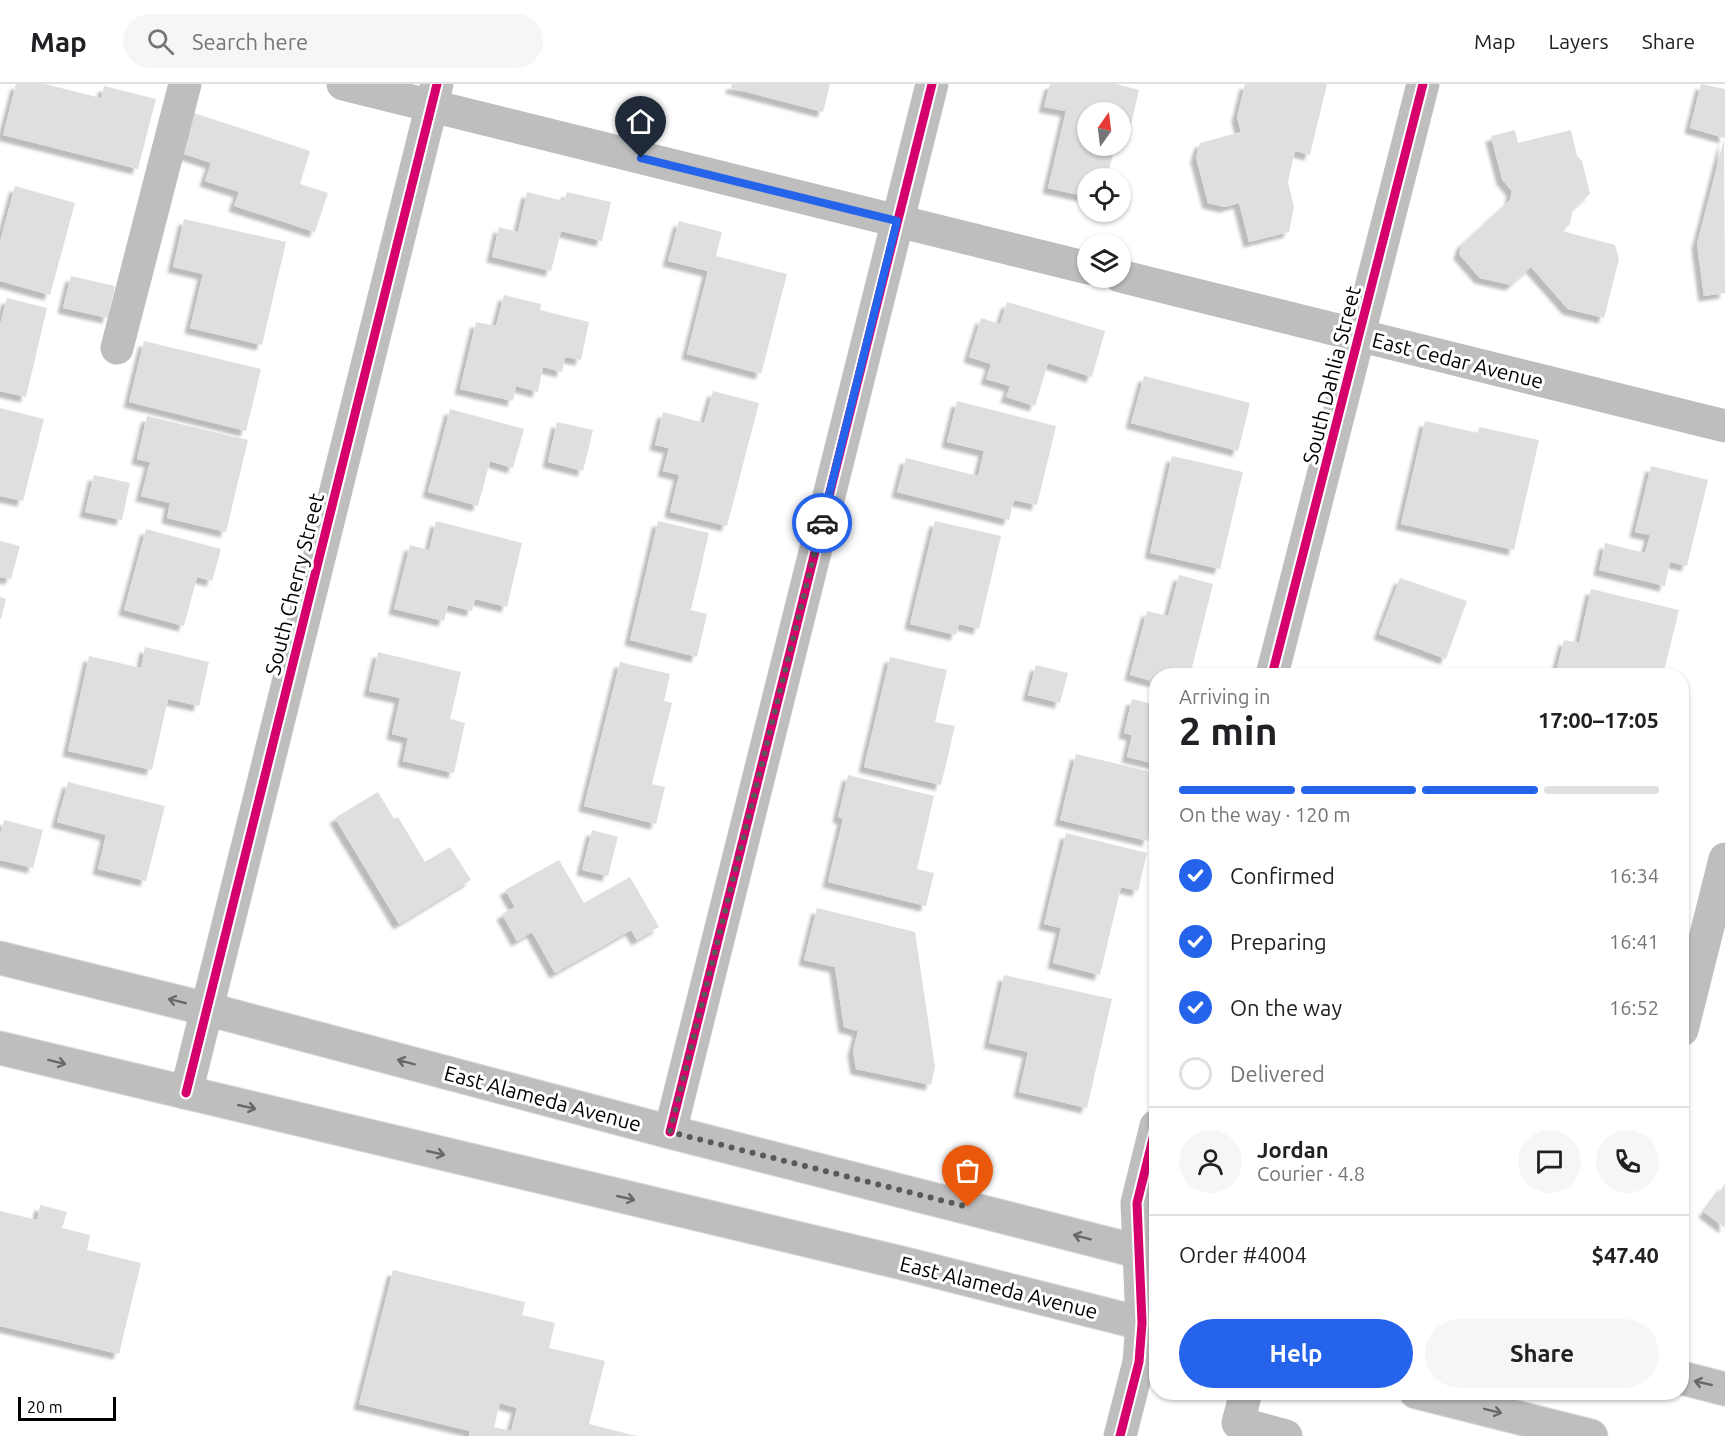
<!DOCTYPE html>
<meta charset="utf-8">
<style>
:root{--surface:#fff;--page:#f6f6f6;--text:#202124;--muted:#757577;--line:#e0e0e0;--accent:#2563eb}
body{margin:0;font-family:Ubuntu,sans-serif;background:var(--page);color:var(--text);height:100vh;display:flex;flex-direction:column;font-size:22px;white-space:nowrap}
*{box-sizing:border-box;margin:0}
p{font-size:20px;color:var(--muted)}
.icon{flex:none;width:33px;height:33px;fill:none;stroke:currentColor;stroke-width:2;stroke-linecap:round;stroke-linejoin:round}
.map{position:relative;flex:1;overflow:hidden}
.side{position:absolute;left:1149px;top:584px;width:540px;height:732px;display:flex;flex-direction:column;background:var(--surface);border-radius:24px;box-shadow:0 2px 4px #0004}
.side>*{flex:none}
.needle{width:39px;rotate:14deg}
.controls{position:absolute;left:1077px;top:18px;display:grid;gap:12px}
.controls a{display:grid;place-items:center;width:54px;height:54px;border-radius:50%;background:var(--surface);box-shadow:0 2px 4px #0004;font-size:30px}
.scale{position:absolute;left:18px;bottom:15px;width:98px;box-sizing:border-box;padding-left:6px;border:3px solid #000;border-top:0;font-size:16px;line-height:21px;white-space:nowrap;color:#000;-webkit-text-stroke:4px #fff;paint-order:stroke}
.pin{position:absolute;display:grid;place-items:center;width:51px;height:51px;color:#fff;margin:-62px -26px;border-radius:50% 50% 50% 0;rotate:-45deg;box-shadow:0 0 6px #0007}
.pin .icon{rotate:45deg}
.courier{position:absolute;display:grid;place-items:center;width:60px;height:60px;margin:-30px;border:4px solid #2563eb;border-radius:50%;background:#fff;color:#222;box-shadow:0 2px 8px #0007}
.headline em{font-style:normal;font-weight:600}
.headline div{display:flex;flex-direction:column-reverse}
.headline{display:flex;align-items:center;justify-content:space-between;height:102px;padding:0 30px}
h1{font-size:39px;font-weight:600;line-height:45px}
.bar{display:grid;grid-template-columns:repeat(4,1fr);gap:9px 6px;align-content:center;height:72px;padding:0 30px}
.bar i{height:8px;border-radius:4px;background:var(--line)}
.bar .active{background:var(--accent)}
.bar p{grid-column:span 4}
.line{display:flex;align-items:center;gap:15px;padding:0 30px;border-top:2px solid var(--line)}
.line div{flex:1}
.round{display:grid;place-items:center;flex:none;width:63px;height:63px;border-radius:32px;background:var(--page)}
ol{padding:0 30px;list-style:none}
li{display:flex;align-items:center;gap:18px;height:66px}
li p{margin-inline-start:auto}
li .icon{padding:6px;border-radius:50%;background:var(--accent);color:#fff;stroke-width:4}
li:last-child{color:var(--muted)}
li i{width:33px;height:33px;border:3px solid var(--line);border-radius:50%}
.primary-button{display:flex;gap:12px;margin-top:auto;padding:12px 30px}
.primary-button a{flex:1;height:69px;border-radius:36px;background:var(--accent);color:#fff;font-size:24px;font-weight:600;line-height:69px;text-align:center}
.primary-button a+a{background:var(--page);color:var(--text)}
header{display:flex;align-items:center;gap:36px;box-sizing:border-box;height:84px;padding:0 30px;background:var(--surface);border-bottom:2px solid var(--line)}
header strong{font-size:28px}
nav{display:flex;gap:33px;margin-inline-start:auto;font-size:21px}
.search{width:420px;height:54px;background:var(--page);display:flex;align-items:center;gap:15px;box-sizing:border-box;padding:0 21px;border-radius:33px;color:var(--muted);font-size:22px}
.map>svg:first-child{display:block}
.building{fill:#dfdfdf;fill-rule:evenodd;filter:url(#shadow)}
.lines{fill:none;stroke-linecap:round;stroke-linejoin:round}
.major-casing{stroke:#dbdbdb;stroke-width:35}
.minor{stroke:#bebebe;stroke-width:33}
.major{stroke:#bebebe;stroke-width:33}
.cycleway-casing{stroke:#fff;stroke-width:13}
.cycleway{stroke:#d6006c;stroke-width:9}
.oneway{stroke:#686868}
.done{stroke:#595959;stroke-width:6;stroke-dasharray:0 10.8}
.route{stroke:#2563eb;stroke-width:8}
.labels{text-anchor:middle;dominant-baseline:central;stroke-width:6;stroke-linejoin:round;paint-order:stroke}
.street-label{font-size:21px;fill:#000;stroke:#fff}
</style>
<header>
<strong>Map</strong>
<div class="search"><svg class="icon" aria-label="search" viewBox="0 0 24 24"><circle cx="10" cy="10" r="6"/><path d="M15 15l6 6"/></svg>Search here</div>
<nav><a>Map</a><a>Layers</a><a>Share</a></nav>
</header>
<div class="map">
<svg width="1725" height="1352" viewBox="0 0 1725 1352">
<defs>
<filter id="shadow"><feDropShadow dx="-5.5" dy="5.5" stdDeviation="1.5" flood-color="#0004"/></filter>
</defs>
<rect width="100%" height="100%" fill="#fff"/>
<path class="building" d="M16,0H45L101,14L104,2L156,15L138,85L3,51Z
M732,0H830L823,28L731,4Z
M1050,0H1116L1139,6L1130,45L1120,43V28H1088V62H1115L1107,94H1088V113L1048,104L1066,27L1044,23Z
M1245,0H1327L1310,71L1295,67L1288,98L1294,123L1289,148L1249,158L1239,119L1225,123L1208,119L1196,73L1200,59L1241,48L1237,33Z
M1701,0L1725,5V54L1690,44Z
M194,29L310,67L300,100L328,109L315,148L234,122L239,108L205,97L211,79L181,69Z
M1515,46L1518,59L1571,46L1577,72L1582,77L1590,110L1573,125L1570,140L1562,147L1615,161L1619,175L1604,234L1568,225L1531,183L1511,201L1480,194L1459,170L1462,160L1510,116L1512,107L1502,95L1491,52Z
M1724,55L1725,209L1704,212L1697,160Z
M15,102L75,119L50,211L0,197V158Z
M527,108L564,117L567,108L611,118L602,157L561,147L551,187L492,173L499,143L518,148Z
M184,135L286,158L262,261L190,244L203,190L173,183Z
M679,137L722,148L716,172L787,190L761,290L687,270L708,187L668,177Z
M71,192L115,202L108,234L63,224Z
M504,211L541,220L540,226L589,238L581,276L565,273L562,288L543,283L538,308L516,302L513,317L460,305L476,238L496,242Z
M7,214L47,224L26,313L0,307V241Z
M1007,218L1105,247L1092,293L1048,279L1035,322L1006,313L1010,302L986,295L991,280L969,273L981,234L1000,240Z
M144,257L261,285L246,347L129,318Z
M1144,292L1250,319L1238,367L1131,339Z
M713,307L759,319L727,442L670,428L679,391L663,387L669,364L655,361L663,328L704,339Z
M957,317L1056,342L1037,421L1014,416L1009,436L897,408L906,374L978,392L984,367L947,358Z
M0,324L44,335L23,417L0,412Z
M450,325L524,345L513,384L490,377L478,422L428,408Z
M147,332L248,356L226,448L167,434L170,419L141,412L150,378L137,375Z
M1425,337L1478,349L1479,343L1539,356L1514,466L1401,440Z
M557,338L593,346L583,387L548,378Z
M1172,372L1243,388L1220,485L1150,469Z
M1651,382L1708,396L1687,482L1670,478L1665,502L1599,486L1605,459L1645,469L1650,451L1635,448Z
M94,391L130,399L122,436L85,428Z
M436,437L522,459L507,523L475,515L472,527L448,521L444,537L394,525L410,461L429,466Z
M658,437L709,449L691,526L707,530L697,573L630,556Z
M935,437L1001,452L979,545L959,540L956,551L910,540Z
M146,445L221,465L212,497L197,493L184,542L124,526Z
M0,457L20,462L11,495L0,493Z
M1179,491L1213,500L1190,591H1156V598L1130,591L1147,527L1168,532Z
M1400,494L1467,517L1446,575L1379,550Z
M1591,505L1679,526L1663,591H1555L1564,556L1579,559Z
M0,513L6,515L1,535H0Z
M145,563L209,578L199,622L168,615L152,686L68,667L89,572L141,584Z
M378,568L461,588L450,635L465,639L454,689L403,677L408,654L392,650L400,614L369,607Z
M890,573L947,586L935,638L955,642L941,701L864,683Z
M620,578L670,590L664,617L672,619L652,700L665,703L656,740L584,722Z
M1036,581L1068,589L1060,619L1028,611Z
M1132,615L1156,621V680L1127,673L1132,651L1124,649Z
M1076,670L1156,689V719L1148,757L1060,736Z
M848,691L934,712L917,785L934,789L926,822L828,798L843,735L838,733Z
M68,698L165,722L146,797L98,785L106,751L57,738Z
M378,708L394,735L398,733L425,778L450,763L471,796L399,840L335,734Z
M4,736L43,746L33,784L0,776V751Z
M592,746L618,753L608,792L582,786Z
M1066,749L1147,769L1138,807L1121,803L1100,891L1053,879L1061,844L1044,840Z
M559,776L584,819L630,793L659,843L637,856L631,846L555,889L532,848L517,857L502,830L515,823L505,806Z
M817,824L915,848L935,983L931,1001L856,985L853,967L858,947L844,943L835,883L804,876Z
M1004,891L1112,915L1087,1024L1019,1008L1028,968L989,959Z
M1725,1100V1144L1704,1128Z
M40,1121L67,1128L62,1144L90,1151L87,1166L141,1179L119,1270L0,1242V1127L37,1136Z
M393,1186L525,1218L522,1231L555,1239L549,1264L605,1277L589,1340L637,1352H469L470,1347L359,1320ZM500,1319L517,1324L511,1347L494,1343Z"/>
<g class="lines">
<defs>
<path id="major" d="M0,874L207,925L670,1048L1156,1172
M0,964L902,1179L1156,1243
M1682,1294L1725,1305
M1416,1308L1591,1352"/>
</defs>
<use href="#major" class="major-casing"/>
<path class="minor" d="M343,0L1088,184
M1120,192L1725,342
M117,264L185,0
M1272,591L1423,0
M1682,946L1725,775
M186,1009L437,0
M670,1048L932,0
M1246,1308L1238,1339L1286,1352
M1120,1352L1139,1278L1142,1239L1137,1119L1156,1042"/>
<use href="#major" class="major"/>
<defs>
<path id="cycleway" d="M1272,591L1423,0
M186,1009L437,0
M670,1048L932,0
M1120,1352L1139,1278L1142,1239L1137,1119L1156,1042"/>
</defs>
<use href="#cycleway" class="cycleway-casing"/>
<use href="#cycleway" class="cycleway"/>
</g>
<defs><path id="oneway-shaft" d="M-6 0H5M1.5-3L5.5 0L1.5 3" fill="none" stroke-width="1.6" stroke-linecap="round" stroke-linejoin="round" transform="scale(1.5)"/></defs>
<g class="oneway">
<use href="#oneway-shaft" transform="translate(177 917) rotate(-166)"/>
<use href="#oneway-shaft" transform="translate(57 978) rotate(14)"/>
<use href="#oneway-shaft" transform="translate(406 978) rotate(-165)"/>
<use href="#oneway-shaft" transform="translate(247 1023) rotate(13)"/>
<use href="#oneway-shaft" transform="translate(436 1069) rotate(13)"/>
<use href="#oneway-shaft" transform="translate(626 1114) rotate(13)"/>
<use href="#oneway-shaft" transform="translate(1082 1153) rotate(-165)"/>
<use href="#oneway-shaft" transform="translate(1703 1299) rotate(-167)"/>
<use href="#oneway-shaft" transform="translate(1493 1327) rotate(14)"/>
</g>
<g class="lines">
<path class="done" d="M822,439L670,1048L968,1123"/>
<path class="route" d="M641,74L897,137L822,439"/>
</g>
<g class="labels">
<g class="street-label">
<text transform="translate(1458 276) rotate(14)">East Cedar Avenue</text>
<text transform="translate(1331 291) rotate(-76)">South Dahlia Street</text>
<text transform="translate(294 500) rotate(-76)">South Cherry Street</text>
<text transform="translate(543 1014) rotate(15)">East Alameda Avenue</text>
<text transform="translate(999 1203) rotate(14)">East Alameda Avenue</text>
</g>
</g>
</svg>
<div class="controls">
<a><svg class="needle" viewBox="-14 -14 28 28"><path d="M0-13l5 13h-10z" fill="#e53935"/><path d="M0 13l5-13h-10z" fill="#757577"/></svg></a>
<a><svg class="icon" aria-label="locate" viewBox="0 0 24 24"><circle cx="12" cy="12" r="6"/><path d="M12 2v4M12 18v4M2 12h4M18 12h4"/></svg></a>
<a><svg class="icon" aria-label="layers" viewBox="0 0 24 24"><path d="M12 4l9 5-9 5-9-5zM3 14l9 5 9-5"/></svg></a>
</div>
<div class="scale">20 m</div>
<div class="pin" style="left:968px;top:1123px;background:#ea580c"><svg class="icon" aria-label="bag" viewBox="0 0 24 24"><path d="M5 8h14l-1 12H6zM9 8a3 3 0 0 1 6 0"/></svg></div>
<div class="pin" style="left:641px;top:74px;background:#1f2937"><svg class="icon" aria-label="home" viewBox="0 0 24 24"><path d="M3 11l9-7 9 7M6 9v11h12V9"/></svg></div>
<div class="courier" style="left:822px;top:439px"><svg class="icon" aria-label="car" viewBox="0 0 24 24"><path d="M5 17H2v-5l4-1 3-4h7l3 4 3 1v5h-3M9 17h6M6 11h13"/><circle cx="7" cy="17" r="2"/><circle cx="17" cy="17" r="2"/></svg></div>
<section class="side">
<div class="headline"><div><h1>2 min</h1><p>Arriving in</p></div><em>17:00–17:05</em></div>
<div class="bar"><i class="active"></i><i class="active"></i><i class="active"></i><i></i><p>On the way · 120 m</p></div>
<ol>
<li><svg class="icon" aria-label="check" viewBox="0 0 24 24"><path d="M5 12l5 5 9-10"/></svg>Confirmed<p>16:34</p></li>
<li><svg class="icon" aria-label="check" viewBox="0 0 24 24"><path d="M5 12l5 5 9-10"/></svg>Preparing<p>16:41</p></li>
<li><svg class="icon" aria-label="check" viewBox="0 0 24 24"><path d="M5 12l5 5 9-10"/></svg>On the way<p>16:52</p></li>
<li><i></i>Delivered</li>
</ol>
<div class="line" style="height:108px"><a class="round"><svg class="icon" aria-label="person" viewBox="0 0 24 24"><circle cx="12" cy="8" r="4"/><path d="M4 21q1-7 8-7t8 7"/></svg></a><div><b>Jordan</b><p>Courier · 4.8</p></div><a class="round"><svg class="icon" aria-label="chat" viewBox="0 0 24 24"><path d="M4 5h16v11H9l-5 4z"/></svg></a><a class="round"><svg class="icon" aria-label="phone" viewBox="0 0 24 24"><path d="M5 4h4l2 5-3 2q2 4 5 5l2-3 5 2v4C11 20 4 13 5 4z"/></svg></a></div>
<div class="line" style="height:78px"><div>Order #4004</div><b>$47.40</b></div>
<div class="primary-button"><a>Help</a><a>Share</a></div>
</section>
</div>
